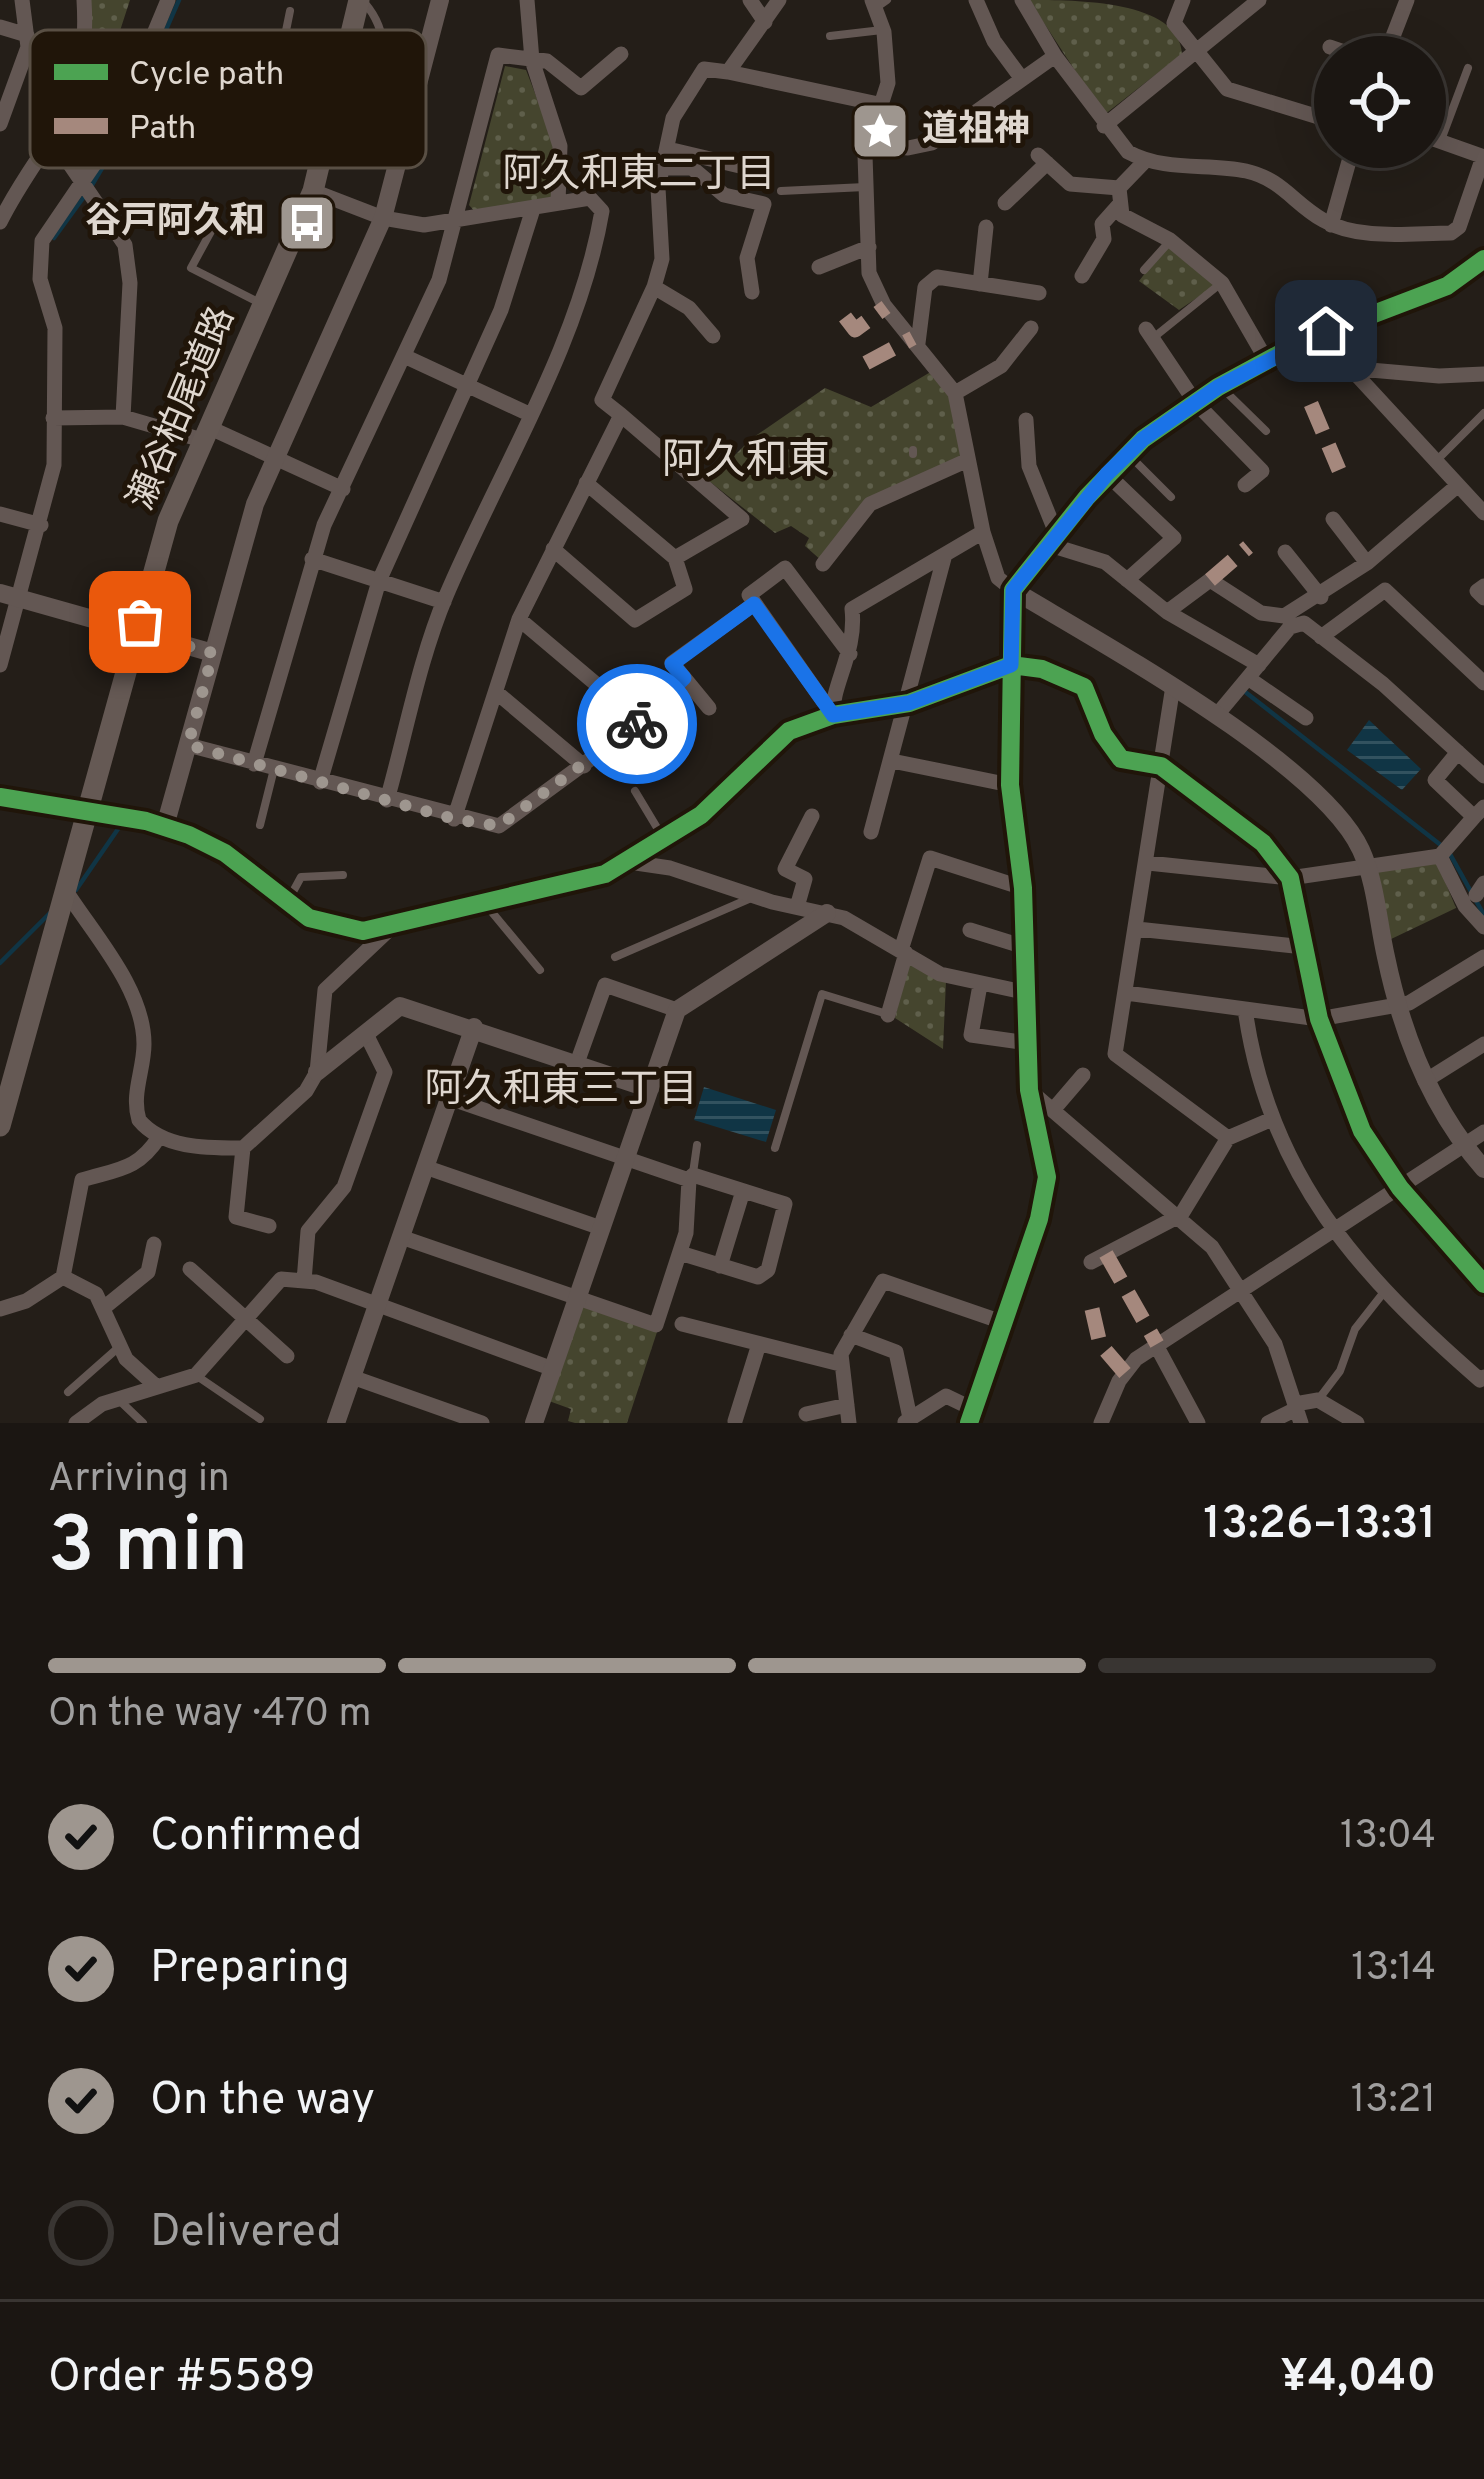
<!DOCTYPE html>
<meta charset="utf-8">
<style>
:root{--surface:#1b1612;--page:#241f1b;--text:#f1f3f6;--muted:#a09f9f;--line:#393532;--accent:#9e968f}
body{margin:0;font-family:Overpass,"Noto Sans JP",sans-serif;background:var(--page);color:var(--text);height:100vh;display:flex;flex-direction:column;font-size:45px;white-space:nowrap}
*{box-sizing:border-box;margin:0}
p{font-size:39px;color:var(--muted)}
.icon{flex:none;width:66px;height:66px;fill:none;stroke:currentColor;stroke-width:2;stroke-linecap:round;stroke-linejoin:round}
.map{position:relative;height:1423px;overflow:hidden}
.details{display:flex;flex-direction:column;background:var(--surface);flex:1}
.details>*{flex:none}
.fabs{position:absolute;left:1314px;top:36px;display:grid;gap:24px}
.fabs a{display:grid;place-items:center;width:132px;height:132px;border-radius:50%;background:var(--surface);box-shadow:0 12px 48px #0002,0 0 0 3px var(--line);font-size:60px}
.pin{position:absolute;display:grid;place-items:center;width:102px;height:102px;color:#fff;margin:-51px;border-radius:24px;box-shadow:0 6px 18px #0006}
.courier{position:absolute;display:grid;place-items:center;width:120px;height:120px;margin:-60px;border:9px solid #1a73e8;border-radius:50%;background:#fff;color:#222;box-shadow:0 3px 15px #0007}
.head em{font-style:normal;font-weight:600}
.head div{display:flex;flex-direction:column-reverse}
.head{display:flex;align-items:center;justify-content:space-between;height:204px;padding:0 48px}
h1{font-size:78px;font-weight:600;line-height:90px}
.bar{display:grid;grid-template-columns:repeat(4,1fr);gap:18px 12px;align-content:center;height:144px;padding:0 48px}
.bar i{height:15px;border-radius:9px;background:var(--line)}
.bar .selected{background:var(--accent)}
.bar p{grid-column:span 4}
.line{display:flex;align-items:center;gap:30px;padding:0 48px;border-top:3px solid var(--line)}
.line div{flex:1}
ol{padding:0 48px;list-style:none}
li{display:flex;align-items:center;gap:36px;height:132px}
li p{margin-inline-start:auto}
li .icon{padding:12px;border-radius:50%;background:var(--accent);color:#111;stroke-width:4}
li:last-child{color:var(--muted)}
li i{width:66px;height:66px;border:6px solid var(--line);border-radius:50%}
.map>svg:first-child{display:block}
.park{fill:url(#park-dots)}
.water{fill:url(#water-rules)}
.lines{fill:none;stroke-linecap:round;stroke-linejoin:round}
.stream{stroke:#103545;stroke-width:4.5}
.service{stroke:#635753;stroke-width:8}
.minor{stroke:#635753;stroke-width:15}
.tertiary{stroke:#635753;stroke-width:18}
.secondary{stroke:#655954;stroke-width:21}
.quiet{stroke:#a5887d;stroke-width:15;stroke-dasharray:30 15;stroke-linecap:butt}
.cycleway-casing{stroke:#201509;stroke-width:26}
.cycleway{stroke:#4ca352;stroke-width:18}
.done{stroke:#9e968f;stroke-width:12;stroke-dasharray:0 21.6}
.route{stroke:#1a73e8;stroke-width:15}
.labels{text-anchor:middle;dominant-baseline:central;stroke-width:10;stroke-linejoin:round;paint-order:stroke}
.poi-label{font-size:36px;font-weight:bold;fill:#dfd7cf;stroke:#201509;text-anchor:start}
.street-label{font-size:36px;fill:#dfd7cf;stroke:#201509}
.neighbourhood-label{font-size:39px;fill:#dfd7cf;stroke:#201509}
.quarter-label{font-size:42px;fill:#dfd7cf;stroke:#201509}
.key{fill:#201509;stroke:#594f44;stroke-width:3}
.key-label{font-size:33px;fill:#dfd7cf}
</style>
<div class="map">
<svg width="1484" height="1423" viewBox="0 0 1484 1423">
<defs>
<pattern id="park-dots" width="8" height="8" patternUnits="userSpaceOnUse" patternTransform="scale(3)"><rect width="8" height="8" fill="#45452e"/><path d="M2 2h.1M6 6h.1" fill="none" stroke="#5f5f4b" stroke-width="1.8" stroke-linecap="round"/></pattern>
<pattern id="water-rules" width="6" height="5" patternUnits="userSpaceOnUse" patternTransform="scale(3)"><rect width="6" height="5" fill="#103545"/><path d="M0 2.5h6" fill="none" stroke="#32525f"/></pattern>
</defs>
<rect width="100%" height="100%" fill="#241e18"/>
<path class="park" d="M91,0H130L116,43L91,39Z
M1029,0C1075,0 1180,0 1182,54L1104,115Z
M505,66L526,70L557,150L555,199L476,213L469,205Z
M1168,244L1216,285L1179,310L1139,281Z
M934,370L947,388L966,455L870,500L822,561L805,546L809,538L791,526L775,533L709,481L751,439L825,388L871,407Z
M1437,862L1456,908L1387,941L1372,871Z
M908,962L946,981L943,1049L895,1018Z
M581,1304L658,1329L627,1423H575L568,1421L571,1409L549,1401Z"/>
<path class="water" d="M1369,720L1421,769L1402,790L1347,750Z
M704,1087L776,1110L766,1142L694,1120Z"/>
<g class="lines">
<path class="stream" d="M116,143L179,0
M92,185L111,153
M54,238L86,194
M1244,691L1442,846
M1450,854L1484,915
M76,890L118,829
M0,963L50,913"/>
<path class="service" d="M877,7L887,0
M830,36L882,30
M276,138L294,80L278,70L290,11
M1441,140L1468,68
M333,144C370,105 407,50 363,1
M128,160L232,149
M781,191L865,187
M215,224L191,268L258,302
M1144,270L1170,241
M1153,338L1220,284
M1220,386L1266,431
M913,454V450
M1129,455L1171,497
M1436,461L1484,413
M635,791L662,836
M260,825L274,769
M289,899L301,877L343,875
M486,905L540,970
M615,957L751,898
M775,1148L822,994L887,1014
M693,1173L697,1145
M197,1376L260,1419
M68,1392L119,1347
M1318,1400L1340,1371L1355,1329L1384,1292
M120,1401L143,1423"/>
<path class="minor" d="M527,0L532,60L560,146L558,203
M750,0L765,22
M872,0L884,32L888,83L865,155L869,273L884,305L955,393L983,532L998,578L1013,590
M976,0L994,41L1022,79
M1022,0L1055,56L1128,152C1165,172 1207,163 1246,171C1282,179 1294,204 1323,220C1359,241 1411,233 1451,233L1459,227L1483,157
M1183,0L1174,23L1227,89L1335,122
M0,27L27,35
M1330,47L1359,57
M83,48L145,58
M1385,57L1407,0
M728,72L779,0
M0,124L28,47L22,0
M1104,126L1259,0
M1425,136L1484,157
M54,141L125,245L130,283L123,417
M867,144L908,148L932,143L1055,56
M232,149L327,133
M668,149L744,167
M1038,155L1070,184L1119,188
M1145,161L1119,188L1122,215L1170,240L1222,283L1267,361L1439,376L1484,374
M662,168H692L724,195L764,204L747,258L752,292
M313,191L383,218L424,225L590,198L602,211C579,346 499,471 446,596C419,660 406,733 387,800
M1005,203L1047,163
M0,222C45,133 91,116 84,0
M1331,225L1353,147
M819,267L869,247
M1082,276L1104,239L1102,224L1118,206
M980,284L986,227
M654,287L689,308L713,336
M1146,329L1195,402L1262,471L1245,485
M918,343L925,287L937,277L1039,293
M404,356L529,414
M1352,370L1484,513
M955,393L1001,366L1031,328
M621,415L602,400L654,287L662,259L658,188L673,118L704,69L728,72L883,105
M53,418L123,417L202,440
M1026,420L1029,466L1056,533
M208,427L343,489
M1107,474L1174,538L1127,580
M0,514L41,525
M1333,519L1367,563
M1047,544L1105,562L1167,612L1259,665
M553,549L635,620L685,589L675,558
M1285,552L1321,597
M312,559L444,602
M823,564L870,504L968,460
M1484,586L1477,591L1484,598
M1167,612L1210,580L1261,613L1284,616L1367,563L1457,486
M519,619L641,722
M1321,637L1385,590L1484,683
M850,654L785,568L749,595L833,715C831,686 857,652 852,609L983,532
M0,665L54,465L55,328L40,279L42,241L108,144L168,0
M1248,678L1306,718
M1173,686L1115,1054L1228,1138L1270,1120
M496,692L584,766
M709,708L672,663L754,604
M1216,716L1290,627L1304,623L1383,684L1484,776
M188,745L499,826L641,722L684,678
M1458,752L1435,780L1474,817L1484,807
M892,761L1010,785
M254,764L324,525L439,280L498,55L547,61L581,88L621,54
M320,782L379,581L501,310L533,209
M0,797L146,821L189,835L225,853L309,918L363,931L605,874L701,815L789,731L833,715L909,703L1011,665L1042,669L1084,687L1103,734L1121,759L1161,766L1263,843L1290,878L1319,1019L1362,1131L1400,1188L1484,1284
M454,819L519,619L621,415L742,519L675,558L586,483
M871,832L944,558
M1440,856L1465,906L1484,927
M629,862L670,868L772,902L844,918L940,974L1028,993
M1148,863L1290,878L1440,856L1474,817
M66,891C94,935 144,989 144,1044C144,1070 131,1094 139,1120C163,1149 208,1148 243,1148L306,1091L317,1072L325,990L394,925
M1476,895L1484,883
M797,907L805,879L785,869L812,816
M1137,929L1304,947
M970,930L1025,947
M901,950L930,858L1023,888
M980,985L971,1035L1028,1043
M1126,993L1319,1019L1409,1003L1484,957
M1245,1009C1268,1174 1358,1274 1480,1380L1484,1377
M888,1015L906,953
M577,1063L605,985L677,1010
M1425,1081L1484,1044
M1029,1090L1212,1247L1275,1344L1301,1423
M449,1098L689,1180L693,1175L785,1204L768,1270L758,1277L680,1253
M1053,1110L1083,1075
M243,1148L236,1217L269,1226
M425,1167L601,1228
M401,1237L656,1325L686,1233L689,1180
M1091,1262L1181,1215L1228,1138
M720,1266L743,1191
M190,1269L287,1356
M63,1277L96,1294L126,1359L157,1387
M304,1281L308,1231L344,1187L385,1072L366,1034
M106,1306L148,1272L154,1244
M0,1309L26,1301L63,1277L82,1180C118,1169 138,1170 159,1137
M682,1324L840,1364
M851,1335L896,1352L910,1418
M1156,1345L1198,1423
M352,1377L482,1423
M1295,1404L1318,1400L1357,1423
M806,1414L847,1405
M735,1421L759,1344
M905,1422L946,1396L975,1410
M76,1423L102,1404L196,1375L281,1279L316,1282L553,1369
M849,1423L841,1354L883,1281L1005,1323
M969,1423L1039,1219L1047,1177L1029,1090L1023,888L1010,785L1013,590L1087,497L1143,439L1218,387L1303,341L1447,286L1484,259
M1101,1423L1119,1381L1136,1359L1484,1132
M1268,1423L1296,1409"/>
<path class="tertiary" d="M1013,590C1099,642 1321,763 1361,850C1376,883 1378,922 1386,957C1402,1034 1431,1109 1484,1169
M0,593L213,653
M165,826L255,504L383,218L440,0
M317,1072L400,1006L650,1089
M336,1423L474,1027
M534,1423L677,1010L827,913"/>
<path class="secondary" d="M0,1126L168,521L313,191L359,0"/>
<path class="quiet" d="M845,317L855,330L886,307
M866,363L913,338
M1311,404L1339,470
M1210,580L1248,547
M1106,1254L1157,1344
M1092,1309L1100,1344L1125,1373"/>
<defs>
<path id="cycleway" d="M0,797L146,821L189,835L225,853L309,918L363,931L605,874L701,815L789,731L833,715L909,703L1011,665L1042,669L1084,687L1103,734L1121,759L1161,766L1263,843L1290,878L1319,1019L1362,1131L1400,1188L1484,1284
M969,1423L1039,1219L1047,1177L1029,1090L1023,888L1010,785L1013,590L1087,497L1143,439L1218,387L1303,341L1447,286L1484,259"/>
</defs>
<use href="#cycleway" class="cycleway-casing"/>
<use href="#cycleway" class="cycleway"/>
</g>
<g class="lines">
<path class="done" d="M140,622L137,632L213,653L188,745L454,819L499,826L637,724"/>
<path class="route" d="M637,724L684,678L672,664L754,604L833,715L909,703L1011,665L1013,590L1107,474L1143,439L1218,387L1326,331"/>
</g>
<defs>
<symbol id="sight-square" viewBox="-11 -11 22 22"><rect x="-9" y="-9" width="18" height="18" rx="4" fill="#9e968f" stroke="#201509"/><path d="M0-6L1.8-2.2L6-1.7L2.9 1.2L3.7 5.4L0 3.3L-3.7 5.4L-2.9 1.2L-6-1.7L-1.8-2.2Z" fill="#fff"/></symbol>
<symbol id="bus-square" viewBox="-11 -11 22 22"><rect x="-9" y="-9" width="18" height="18" rx="4" fill="#9e968f" stroke="#201509"/><path d="M-5-6H5V4H4V6H2V4H-2V6H-4V4H-5ZM-3.5-4V0h7V-4ZM-3.5 1.2v1.5H-2V1.2ZM2 1.2v1.5H3.5V1.2Z" fill="#fff"/></symbol>
</defs>
<g fill-rule="evenodd">
<use href="#sight-square" x="847" y="98" width="66" height="66"/>
<use href="#bus-square" x="274" y="190" width="66" height="66"/>
</g>
<g class="labels">
<g class="poi-label">
<text x="922" y="131">道祖神</text>
<text x="265" y="223" text-anchor="end">谷戸阿久和</text>
</g>
<g class="street-label">
<text transform="translate(183 409) rotate(-67)">瀬谷柏尾道路</text>
</g>
<g class="neighbourhood-label">
<text x="639" y="176">阿久和東二丁目</text>
<text x="561" y="1091">阿久和東三丁目</text>
</g>
<g class="quarter-label">
<text x="746" y="462">阿久和東</text>
</g>
</g>
<rect x="30" y="30" width="396" height="138" rx="18" class="key"/>
<rect x="54" y="64" width="54" height="16" fill="#4ca352"/>
<rect x="54" y="118" width="54" height="16" fill="#a5887d"/>
<g class="key-label">
<text x="129" y="84">Cycle path</text>
<text x="129" y="138">Path</text>
</g>
</svg>
<div class="fabs">
<a><svg class="icon" aria-label="locate" viewBox="0 0 24 24"><circle cx="12" cy="12" r="6"/><path d="M12 2v4M12 18v4M2 12h4M18 12h4"/></svg></a>
</div>
<div class="pin" style="left:140px;top:622px;background:#ea580c"><svg class="icon" aria-label="bag" viewBox="0 0 24 24"><path d="M5 8h14l-1 12H6zM9 8a3 3 0 0 1 6 0"/></svg></div>
<div class="pin" style="left:1326px;top:331px;background:#1f2937"><svg class="icon" aria-label="home" viewBox="0 0 24 24"><path d="M3 11l9-7 9 7M6 9v11h12V9"/></svg></div>
<div class="courier" style="left:637px;top:724px"><svg class="icon" aria-label="bike" viewBox="0 0 24 24"><circle cx="6" cy="16" r="4"/><circle cx="18" cy="16" r="4"/><path d="M6 16l4-8h5l3 8M10 8l3 8H6M13 5h3"/></svg></div>
</div>
<section class="details">
<div class="head"><div><h1>3 min</h1><p>Arriving in</p></div><em>13:26–13:31</em></div>
<div class="bar"><i class="selected"></i><i class="selected"></i><i class="selected"></i><i></i><p>On the way · 470 m</p></div>
<ol>
<li><svg class="icon" aria-label="check" viewBox="0 0 24 24"><path d="M5 12l5 5 9-10"/></svg>Confirmed<p>13:04</p></li>
<li><svg class="icon" aria-label="check" viewBox="0 0 24 24"><path d="M5 12l5 5 9-10"/></svg>Preparing<p>13:14</p></li>
<li><svg class="icon" aria-label="check" viewBox="0 0 24 24"><path d="M5 12l5 5 9-10"/></svg>On the way<p>13:21</p></li>
<li><i></i>Delivered</li>
</ol>
<div class="line" style="height:156px"><div>Order #5589</div><b>¥4,040</b></div>
</section>
